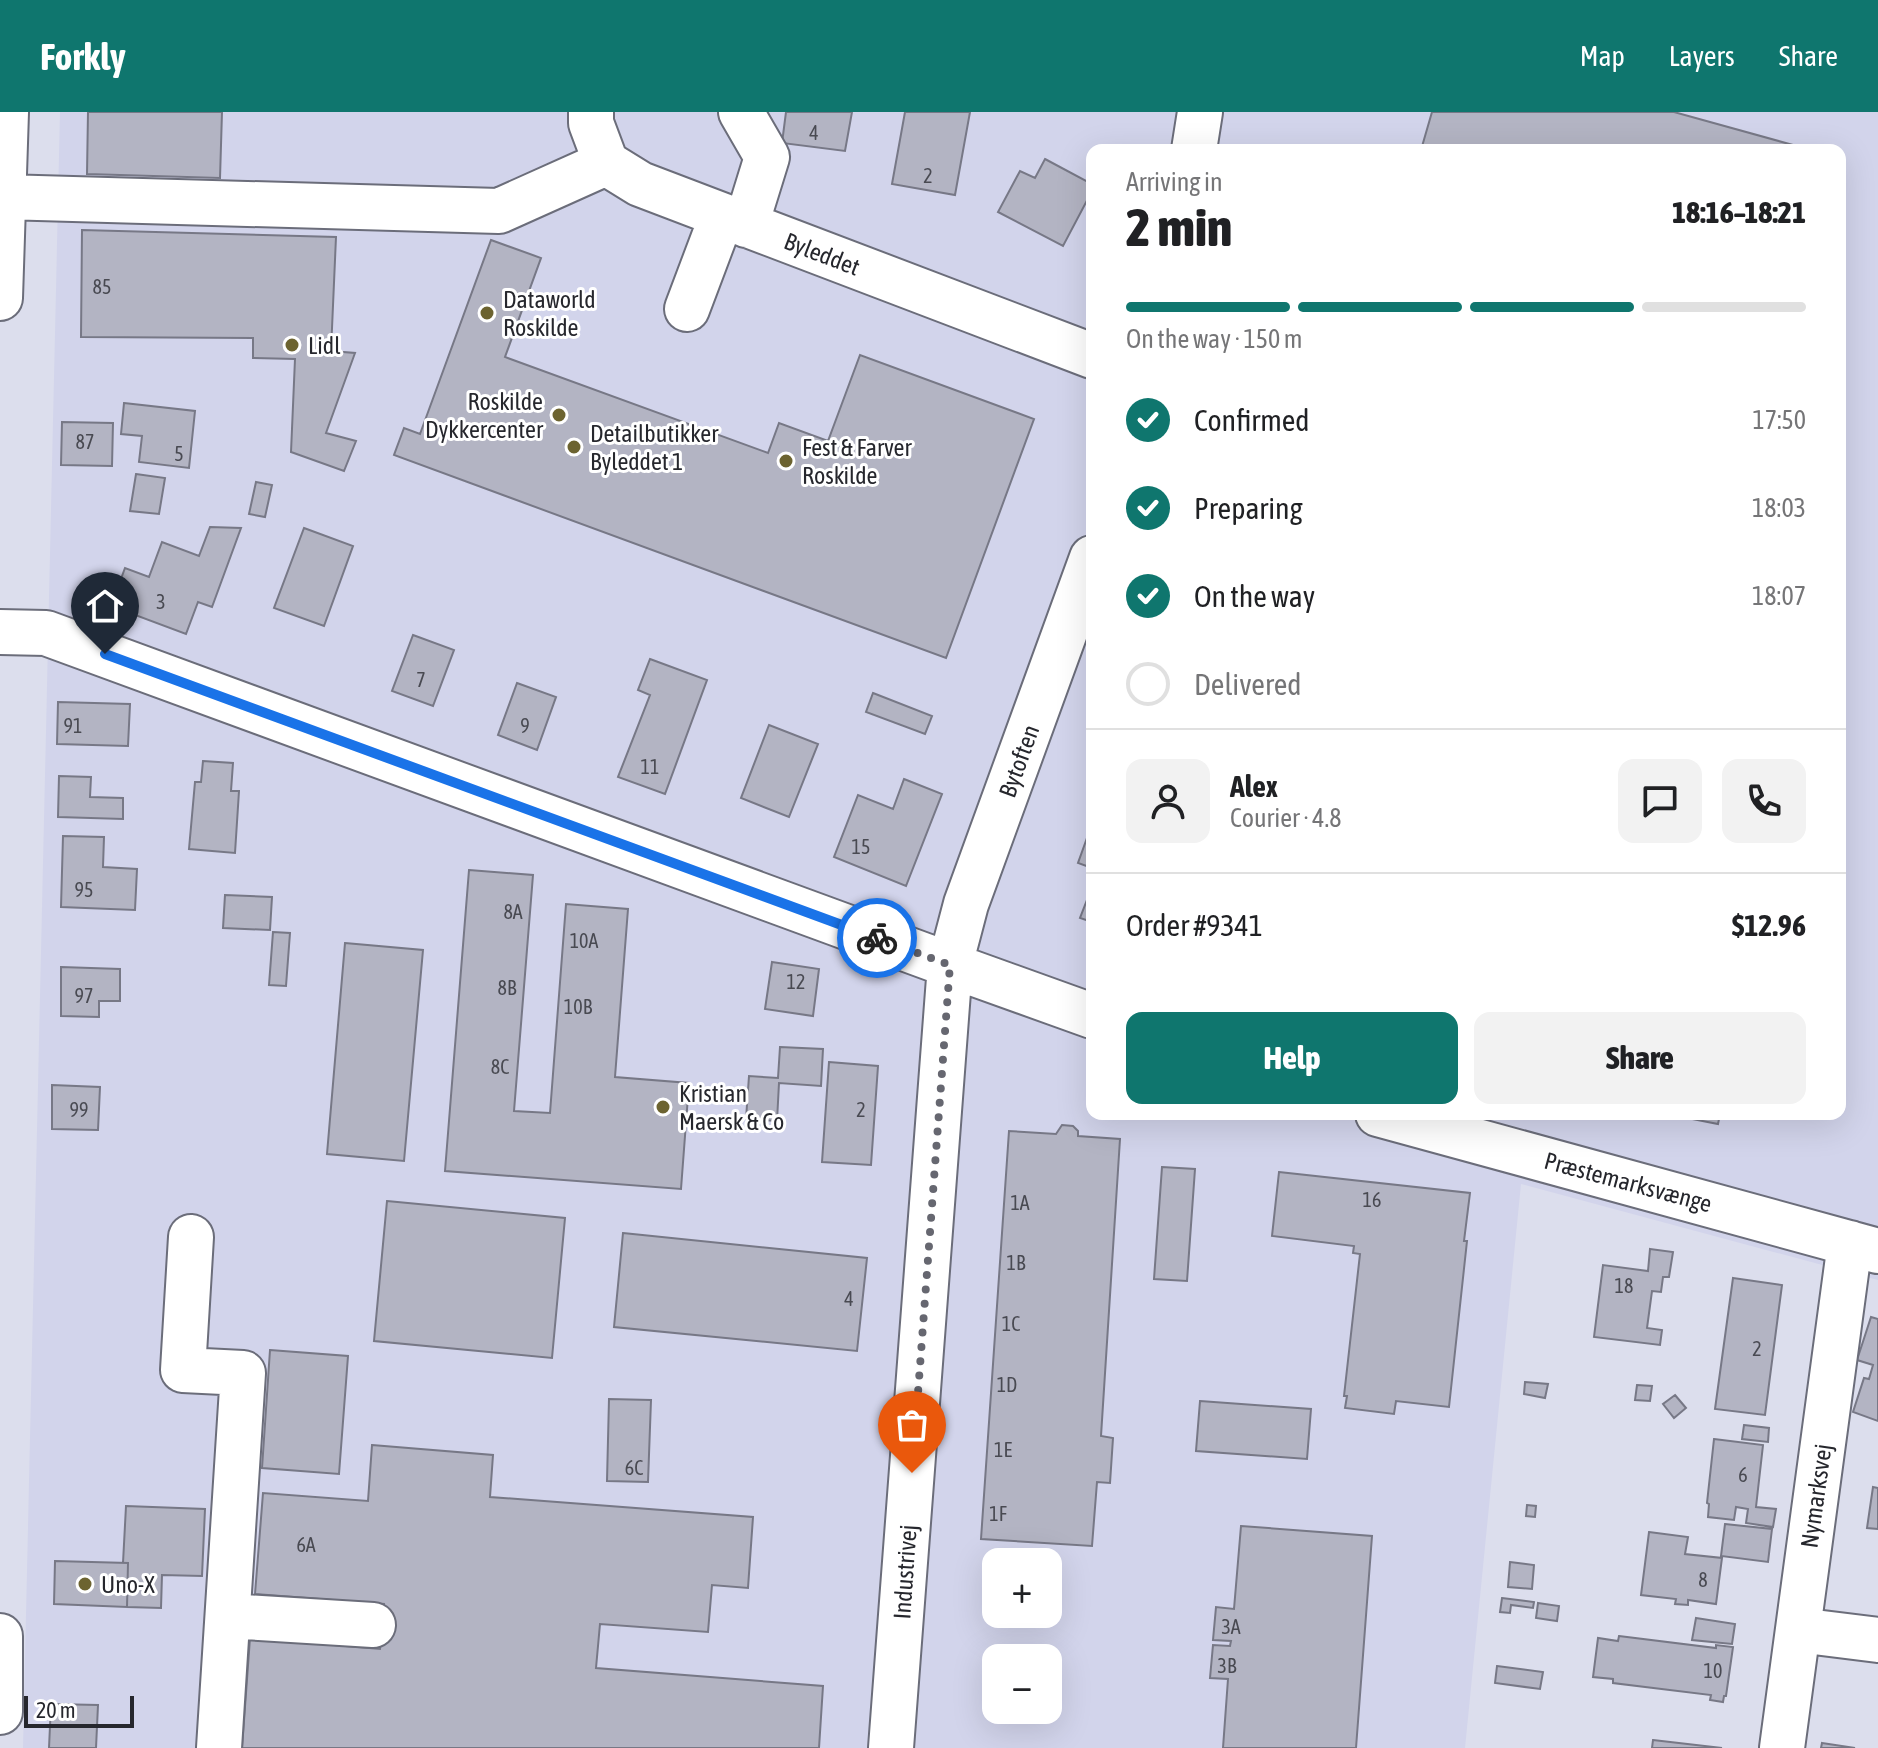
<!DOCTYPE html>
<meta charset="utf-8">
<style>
:root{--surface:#fff;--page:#f2f2f2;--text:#202124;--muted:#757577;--line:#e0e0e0;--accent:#0f766e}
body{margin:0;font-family:"Asap Condensed",sans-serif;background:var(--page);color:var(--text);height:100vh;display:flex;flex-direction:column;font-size:30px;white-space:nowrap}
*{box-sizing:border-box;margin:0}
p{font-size:26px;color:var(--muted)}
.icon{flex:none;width:44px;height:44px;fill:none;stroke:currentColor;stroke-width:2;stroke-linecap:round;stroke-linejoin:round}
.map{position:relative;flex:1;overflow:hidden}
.sheet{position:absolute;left:1086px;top:32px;width:760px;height:976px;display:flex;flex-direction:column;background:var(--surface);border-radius:16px;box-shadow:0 8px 32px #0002}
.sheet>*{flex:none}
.tools{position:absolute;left:982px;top:1436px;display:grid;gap:16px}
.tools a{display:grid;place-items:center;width:80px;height:80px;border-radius:16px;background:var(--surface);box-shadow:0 8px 32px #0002;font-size:40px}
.scale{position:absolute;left:24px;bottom:20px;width:110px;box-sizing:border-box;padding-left:8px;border:4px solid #26272d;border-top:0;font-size:22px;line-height:28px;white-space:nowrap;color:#26272d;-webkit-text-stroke:6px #fff;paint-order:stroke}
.pin{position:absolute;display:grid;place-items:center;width:68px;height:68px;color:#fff;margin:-82px -34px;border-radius:50% 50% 50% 0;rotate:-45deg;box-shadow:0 0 8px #0007}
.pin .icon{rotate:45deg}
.courier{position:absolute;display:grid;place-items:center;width:80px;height:80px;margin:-40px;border:6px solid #1a73e8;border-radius:50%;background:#fff;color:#222;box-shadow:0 2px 10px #0007}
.summary em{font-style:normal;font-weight:800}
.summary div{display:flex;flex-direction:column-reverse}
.summary{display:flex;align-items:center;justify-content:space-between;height:136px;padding:0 40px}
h1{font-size:52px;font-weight:800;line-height:60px}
.bar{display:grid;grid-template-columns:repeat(4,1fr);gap:12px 8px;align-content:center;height:96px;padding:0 40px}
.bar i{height:10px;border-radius:6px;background:var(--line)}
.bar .current{background:var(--accent)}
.bar p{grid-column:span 4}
.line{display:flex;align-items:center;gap:20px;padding:0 40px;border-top:2px solid var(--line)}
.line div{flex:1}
.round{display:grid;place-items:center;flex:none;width:84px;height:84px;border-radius:16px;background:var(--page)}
ol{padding:0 40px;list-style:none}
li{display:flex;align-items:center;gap:24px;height:88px}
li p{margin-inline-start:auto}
li .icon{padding:8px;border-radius:50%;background:var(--accent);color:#fff;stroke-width:4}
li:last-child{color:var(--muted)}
li i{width:44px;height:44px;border:4px solid var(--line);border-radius:50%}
.cta{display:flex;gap:16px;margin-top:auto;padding:16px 40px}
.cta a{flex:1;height:92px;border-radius:16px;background:var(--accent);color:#fff;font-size:32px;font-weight:800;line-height:92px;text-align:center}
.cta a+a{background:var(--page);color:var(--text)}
header{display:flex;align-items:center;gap:48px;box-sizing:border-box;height:112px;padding:0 40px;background:var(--accent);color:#fff}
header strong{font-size:38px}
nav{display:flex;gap:44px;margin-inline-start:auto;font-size:28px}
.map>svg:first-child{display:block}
.built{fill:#d2d4eb;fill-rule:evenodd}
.building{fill:#b3b4c3;stroke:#777886;stroke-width:2}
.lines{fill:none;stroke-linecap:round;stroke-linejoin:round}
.minor-casing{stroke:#6b6d7a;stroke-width:48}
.minor{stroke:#fff;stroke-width:44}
.done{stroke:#666770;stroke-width:8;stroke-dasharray:0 14.4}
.route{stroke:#1a73e8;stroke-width:10}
.poi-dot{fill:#6c6330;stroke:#fff;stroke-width:3}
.labels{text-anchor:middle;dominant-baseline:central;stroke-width:6;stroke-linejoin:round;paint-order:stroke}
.number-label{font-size:20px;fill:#494a52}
.street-label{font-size:24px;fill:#26272d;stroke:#fff}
.poi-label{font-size:24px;fill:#26272d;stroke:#fff;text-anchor:start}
</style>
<header>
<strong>Forkly</strong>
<nav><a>Map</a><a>Layers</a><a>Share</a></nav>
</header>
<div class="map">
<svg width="1878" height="1636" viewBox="0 0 1878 1636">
<rect width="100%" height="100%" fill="#dcdeed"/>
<path class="built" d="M60,0H1878V1168L1521,1072L1465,1636H23ZM1092,38H1840V1002H1092ZM996,1450H1048V1502H996ZM996,1546H1048V1598H996Z"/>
<path class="building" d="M88,0H222L220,66L87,62Z
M786,0H852L845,39L782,31Z
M905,0H970L955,83L892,72Z
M1432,0H1674L1811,38H1421Z
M1045,47L1092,72V79L1063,134L998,100L1020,59L1035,66Z
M82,118L336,125L331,239L355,241L326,321L356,329L344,359L291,340L295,247L253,246V226L81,225Z
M491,128L541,146L505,245L768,341L779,311L828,329L860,243L1034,307L946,546L394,343L404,316L420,322Z
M124,291L195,299L189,356L139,350L142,324L121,322Z
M62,310L113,311L112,354L61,353Z
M136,362L165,366L159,402L130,399Z
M256,370L272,373L265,405L249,402Z
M210,415L241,416L212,495L198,490L186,522L111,494L125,456L149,465L162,430L199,444Z
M304,416L353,434L324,514L274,496Z
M413,523L454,538L433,594L392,579Z
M650,547L707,568L665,682L618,665L650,583L638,578Z
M517,571L556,585L537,638L498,623Z
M873,581L932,604L925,622L866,600Z
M58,590L130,592L128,634L57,632Z
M769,613L818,632L789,705L741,686Z
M203,649L233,651L231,679H239L235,741L189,737L195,670H201Z
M59,664L91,665L90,685L123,686V707L58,705Z
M904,667L942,682L906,774L834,745L858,683L893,697Z
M1092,712V756L1078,751Z
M63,724L104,725L103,755L137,757L135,798L61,795Z
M469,758L533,763L514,999L550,1001L566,792L628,797L615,965L689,971L681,1077L445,1059Z
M1092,775V810L1080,806Z
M225,783L272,785L270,818L223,816Z
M273,820L290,821L286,874L269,873Z
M345,831L423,838L404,1049L327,1042Z
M772,850L819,857L813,904L765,897Z
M61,855L120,857V889H99V905L61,904Z
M780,935L823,937L821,974L779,971L777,1009L746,1007L749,964L778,966Z
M829,950L878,954L871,1053L822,1050Z
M52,973L100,975L98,1018L52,1017Z
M1667,1002H1720L1718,1012Z
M1062,1013L1073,1014L1078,1019V1024L1120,1027L1101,1324L1113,1326L1110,1371L1097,1370L1092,1434L981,1427L1009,1019L1056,1022Z
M1162,1055L1195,1057L1187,1169L1154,1167Z
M1279,1060L1470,1081L1464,1129H1467L1449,1295L1396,1289L1394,1302L1345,1296L1347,1284H1344L1360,1142L1353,1141L1354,1134L1272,1124Z
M387,1089L565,1106L552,1246L374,1229Z
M623,1121L867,1146L857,1239L614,1215Z
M1650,1137L1673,1140L1669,1165H1663L1661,1180L1652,1179L1647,1216L1662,1218L1660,1233L1594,1225L1603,1153L1648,1159Z
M1733,1166L1782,1173L1765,1303L1715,1297Z
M1871,1205L1878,1207V1309L1853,1300L1864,1266L1869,1267L1873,1253L1857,1248Z
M270,1238L348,1244L339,1362L262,1356Z
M1525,1270L1548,1272L1545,1286L1524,1282Z
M1637,1273L1652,1274L1650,1289L1635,1288Z
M1675,1283L1686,1296L1674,1306L1663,1292Z
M609,1287L651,1288L648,1370L607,1369Z
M1200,1289L1311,1297L1307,1347L1196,1339Z
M1744,1313L1769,1316L1768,1330L1742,1327Z
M1714,1327L1763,1333L1756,1395L1776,1397L1773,1415L1746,1411L1748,1397L1736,1395L1734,1408L1708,1405L1709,1392L1707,1391Z
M372,1333L493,1343L490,1385L753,1405L748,1476L712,1473L708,1520L600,1512L596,1556L823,1574L819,1636H242L250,1526L380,1537L384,1492L255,1482L263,1381L368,1389Z
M1873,1375L1878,1376V1417L1867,1416Z
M1527,1393L1536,1394L1535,1405L1526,1404Z
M126,1394L205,1397L202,1464L162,1463L161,1496L127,1495L128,1451H123Z
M1725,1412L1772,1417L1768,1450L1721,1444Z
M1241,1414L1372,1424L1356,1636H1223L1228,1567L1210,1566L1213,1533L1230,1534L1231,1529L1213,1528L1216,1495L1234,1497Z
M1649,1420L1688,1425L1685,1442L1722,1446L1716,1492L1688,1488V1493L1675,1492L1676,1487L1641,1483Z
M55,1449L128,1451L127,1495L54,1492Z
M1510,1450L1534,1453L1532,1477L1508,1475Z
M1502,1486L1534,1490L1533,1496L1511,1493L1510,1501L1500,1500Z
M1538,1491L1559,1494L1557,1509L1536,1506Z
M1696,1506L1735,1512L1732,1532L1692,1528Z
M1619,1524L1716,1536V1533L1733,1535L1726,1584H1724L1723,1590L1710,1588L1711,1583L1613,1571V1567L1593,1565L1598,1526L1618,1529Z
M1497,1554L1543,1560L1540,1577L1495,1571Z
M51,1592L98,1593L96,1636H49Z
M1653,1628L1722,1636H1652Z
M1822,1631L1855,1636H1821Z"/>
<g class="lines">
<defs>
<path id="minor" d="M591,0V11L606,51L640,72L1092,244
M741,0L767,45L746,113
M1194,38L1200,0
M3,85L499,99L606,51
M0,186L6,0
M687,197L722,104
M0,520L46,521L950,853L1092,904
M1378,1002L1878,1139
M191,1125L183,1258L243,1261L219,1636
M228,1504L373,1513
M1798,1518L1878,1528
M0,1524V1600
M891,1636L950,853L966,792L1092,446
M1782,1636L1850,1131"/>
</defs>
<use href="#minor" class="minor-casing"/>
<use href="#minor" class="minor"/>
</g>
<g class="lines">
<path class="done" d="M877,826L950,853L912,1361"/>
<path class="route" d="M105,542L877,826"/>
</g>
<g class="poi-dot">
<circle cx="487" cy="201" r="8"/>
<circle cx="292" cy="233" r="8"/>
<circle cx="559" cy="303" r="8"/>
<circle cx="574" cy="335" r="8"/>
<circle cx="786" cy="349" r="8"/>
<circle cx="663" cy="995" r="8"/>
<circle cx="85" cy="1472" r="8"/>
</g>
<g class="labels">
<g class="number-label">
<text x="814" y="20">4</text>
<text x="928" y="63">2</text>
<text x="102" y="174">85</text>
<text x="85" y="329">87</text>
<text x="179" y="341">5</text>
<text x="161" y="489">3</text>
<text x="421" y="567">7</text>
<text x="73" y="613">91</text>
<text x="525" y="613">9</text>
<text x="650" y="654">11</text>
<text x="861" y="734">15</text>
<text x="84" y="777">95</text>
<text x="513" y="799">8A</text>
<text x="584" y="828">10A</text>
<text x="796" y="869">12</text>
<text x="507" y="875">8B</text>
<text x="84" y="883">97</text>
<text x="578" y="894">10B</text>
<text x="500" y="954">8C</text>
<text x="79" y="997">99</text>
<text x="861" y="997">2</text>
<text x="1372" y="1087">16</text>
<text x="1020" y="1090">1A</text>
<text x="1016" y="1150">1B</text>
<text x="1624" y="1173">18</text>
<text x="849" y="1186">4</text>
<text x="1011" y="1211">1C</text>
<text x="1757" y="1236">2</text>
<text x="1007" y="1272">1D</text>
<text x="1003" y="1337">1E</text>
<text x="634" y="1355">6C</text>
<text x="1743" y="1362">6</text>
<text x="998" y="1401">1F</text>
<text x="306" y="1432">6A</text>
<text x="1703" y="1467">8</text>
<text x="1231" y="1514">3A</text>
<text x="1227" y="1553">3B</text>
<text x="1713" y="1558">10</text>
</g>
<g class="street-label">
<text transform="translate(822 142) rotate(21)">Byleddet</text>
<text transform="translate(1019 649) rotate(-70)">Bytoften</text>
<text transform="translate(1628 1070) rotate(15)">Præstemarksvænge</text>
<text transform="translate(1816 1384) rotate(-82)">Nymarksvej</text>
<text transform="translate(905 1460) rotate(-86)">Industrivej</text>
</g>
<g class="poi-label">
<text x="503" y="187">Dataworld<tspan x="503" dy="28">Roskilde</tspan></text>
<text x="308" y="233">Lidl</text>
<text x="543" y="289" text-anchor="end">Roskilde<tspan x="543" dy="28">Dykkercenter</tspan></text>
<text x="590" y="321">Detailbutikker<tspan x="590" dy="28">Byleddet 1</tspan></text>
<text x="802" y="335">Fest &amp; Farver<tspan x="802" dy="28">Roskilde</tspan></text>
<text x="679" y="981">Kristian<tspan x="679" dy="28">Maersk &amp; Co</tspan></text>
<text x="101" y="1472">Uno-X</text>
</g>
</g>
</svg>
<div class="tools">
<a>+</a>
<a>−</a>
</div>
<div class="scale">20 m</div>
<div class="pin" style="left:912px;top:1361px;background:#ea580c"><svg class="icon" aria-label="bag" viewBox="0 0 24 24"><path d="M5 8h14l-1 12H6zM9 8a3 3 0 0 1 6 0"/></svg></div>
<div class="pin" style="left:105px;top:542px;background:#1f2937"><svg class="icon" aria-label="home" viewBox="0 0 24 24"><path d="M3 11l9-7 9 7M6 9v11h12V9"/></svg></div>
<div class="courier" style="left:877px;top:826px"><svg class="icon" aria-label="bike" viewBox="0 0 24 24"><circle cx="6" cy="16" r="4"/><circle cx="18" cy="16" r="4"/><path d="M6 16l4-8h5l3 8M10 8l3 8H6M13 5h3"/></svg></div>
<section class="sheet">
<div class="summary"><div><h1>2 min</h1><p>Arriving in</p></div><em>18:16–18:21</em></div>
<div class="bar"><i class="current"></i><i class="current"></i><i class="current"></i><i></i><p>On the way · 150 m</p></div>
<ol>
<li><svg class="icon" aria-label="check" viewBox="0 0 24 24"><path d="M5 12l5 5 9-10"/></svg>Confirmed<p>17:50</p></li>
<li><svg class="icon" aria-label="check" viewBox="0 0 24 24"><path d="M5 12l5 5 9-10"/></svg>Preparing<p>18:03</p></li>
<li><svg class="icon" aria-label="check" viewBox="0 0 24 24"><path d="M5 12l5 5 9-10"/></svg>On the way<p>18:07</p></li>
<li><i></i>Delivered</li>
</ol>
<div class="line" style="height:144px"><a class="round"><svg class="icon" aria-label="person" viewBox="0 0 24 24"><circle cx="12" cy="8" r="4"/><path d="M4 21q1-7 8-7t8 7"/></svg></a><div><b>Alex</b><p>Courier · 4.8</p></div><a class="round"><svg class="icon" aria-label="chat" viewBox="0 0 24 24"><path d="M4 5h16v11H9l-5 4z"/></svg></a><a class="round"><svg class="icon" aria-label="phone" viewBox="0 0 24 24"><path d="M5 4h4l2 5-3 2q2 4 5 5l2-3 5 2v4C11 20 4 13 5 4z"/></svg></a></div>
<div class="line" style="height:104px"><div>Order #9341</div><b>$12.96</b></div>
<div class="cta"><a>Help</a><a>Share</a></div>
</section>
</div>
